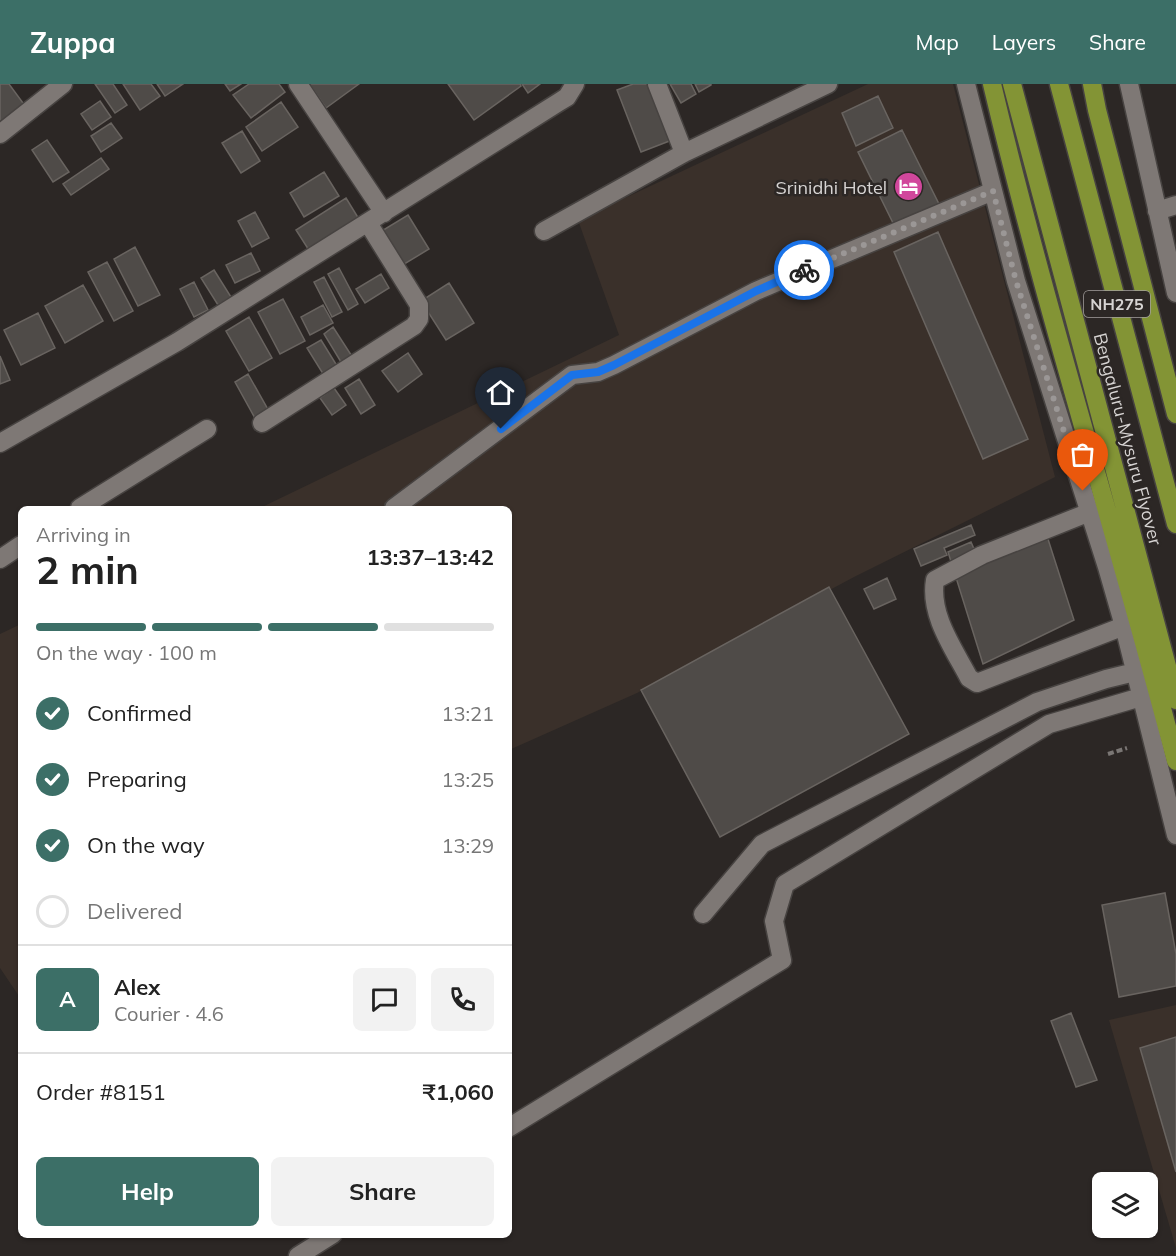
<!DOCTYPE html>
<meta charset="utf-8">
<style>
:root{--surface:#fff;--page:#f2f2f2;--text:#222;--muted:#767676;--line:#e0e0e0;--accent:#3c6f67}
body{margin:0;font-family:Mulish,sans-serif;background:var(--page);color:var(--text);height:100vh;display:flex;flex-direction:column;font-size:22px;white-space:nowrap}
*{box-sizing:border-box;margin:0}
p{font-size:20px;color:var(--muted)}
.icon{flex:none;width:33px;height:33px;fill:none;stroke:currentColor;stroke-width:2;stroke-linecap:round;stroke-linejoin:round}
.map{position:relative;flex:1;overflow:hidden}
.sheet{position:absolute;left:18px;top:422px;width:494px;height:732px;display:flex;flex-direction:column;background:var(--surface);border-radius:9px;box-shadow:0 2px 4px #0004}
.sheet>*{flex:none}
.tools{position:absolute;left:1092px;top:1088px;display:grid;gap:12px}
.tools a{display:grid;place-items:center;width:66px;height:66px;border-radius:9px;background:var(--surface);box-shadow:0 2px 4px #0004;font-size:30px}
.pin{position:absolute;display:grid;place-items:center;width:51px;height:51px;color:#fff;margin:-62px -26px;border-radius:50% 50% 50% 0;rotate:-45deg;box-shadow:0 0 6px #0007}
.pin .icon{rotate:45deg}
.courier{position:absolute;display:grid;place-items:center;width:60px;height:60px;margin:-30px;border:4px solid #1a73e8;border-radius:50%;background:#fff;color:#222;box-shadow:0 2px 8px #0007}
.head em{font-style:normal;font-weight:700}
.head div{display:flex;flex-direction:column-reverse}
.head{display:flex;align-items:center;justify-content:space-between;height:102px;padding:0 18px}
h1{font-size:39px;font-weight:700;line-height:45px}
.bar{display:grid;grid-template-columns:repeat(4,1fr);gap:9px 6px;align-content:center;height:72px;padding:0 18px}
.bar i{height:8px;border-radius:4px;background:var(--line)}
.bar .on{background:var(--accent)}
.bar p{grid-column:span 4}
.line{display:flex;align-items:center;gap:15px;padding:0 18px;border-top:2px solid var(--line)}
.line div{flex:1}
.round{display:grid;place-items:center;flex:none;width:63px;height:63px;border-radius:9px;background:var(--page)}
ol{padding:0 18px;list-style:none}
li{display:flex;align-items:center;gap:18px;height:66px}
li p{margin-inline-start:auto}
li .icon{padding:6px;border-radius:50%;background:var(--accent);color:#fff;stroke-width:4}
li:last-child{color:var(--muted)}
li i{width:33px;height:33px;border:3px solid var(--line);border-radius:50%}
.action{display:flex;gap:12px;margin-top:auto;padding:12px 18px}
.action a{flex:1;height:69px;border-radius:9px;background:var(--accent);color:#fff;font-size:24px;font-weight:700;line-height:69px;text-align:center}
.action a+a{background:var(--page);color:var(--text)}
header{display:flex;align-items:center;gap:36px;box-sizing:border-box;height:84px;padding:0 30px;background:var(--accent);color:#fff}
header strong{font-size:28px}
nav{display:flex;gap:33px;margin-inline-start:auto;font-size:21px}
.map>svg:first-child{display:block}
.built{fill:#3a302a}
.building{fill:#4f4b48;stroke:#696460;stroke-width:1.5}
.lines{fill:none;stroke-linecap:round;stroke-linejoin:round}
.minor-casing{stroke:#474341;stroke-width:21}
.highway-casing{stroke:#474341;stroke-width:21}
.path{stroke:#7a7674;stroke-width:4;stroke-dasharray:6 3;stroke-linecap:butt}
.minor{stroke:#7e7875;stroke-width:18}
.highway{stroke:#839435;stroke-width:18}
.done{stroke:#9b9796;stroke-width:6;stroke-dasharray:0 10.8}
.route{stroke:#1a73e8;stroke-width:8}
.labels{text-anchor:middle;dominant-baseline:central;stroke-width:5;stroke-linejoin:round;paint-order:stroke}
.shield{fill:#2c2725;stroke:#a4a09f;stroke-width:1.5}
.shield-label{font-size:16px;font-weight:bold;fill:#d7d4d3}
.poi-label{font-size:18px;fill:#d7d4d3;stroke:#2c2725;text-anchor:end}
.street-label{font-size:18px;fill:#d7d4d3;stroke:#2c2725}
</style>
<header>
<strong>Zuppa</strong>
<nav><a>Map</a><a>Layers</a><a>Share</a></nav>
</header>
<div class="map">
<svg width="1176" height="1172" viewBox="0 0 1176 1172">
<rect width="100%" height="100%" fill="#2c2725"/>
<path class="built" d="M868,0H953L1055,393L854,493L637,609L509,666L508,424H260L619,251L578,136Z
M21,540V915L0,884V550Z
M1176,921V1164L1109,936Z"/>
<path class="building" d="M0,0H9L26,23L0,42Z
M95,0H113L127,21L115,29Z
M123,0H151L160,12L140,26Z
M157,0H183L165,12Z
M225,0H241L230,7Z
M249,0H279L285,8L251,34L233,11Z
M359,0L326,24L310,1L311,0Z
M448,0H520L521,2L474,36Z
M522,0H540L528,9Z
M633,0H651L672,56L641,68L617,6Z
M670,0H691L696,10L681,19Z
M695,0H711V1L699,8Z
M878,12L893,44L856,62L842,29Z
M100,17L111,33L92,46L81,30Z
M281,18L298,43L262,67L246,43Z
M111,39L122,54L101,68L91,52Z
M902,46L939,120L895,143L858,68Z
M242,47L260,77L241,89L222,59Z
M47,56L69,88L53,98L32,66Z
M101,74L109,85L71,111L63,100Z
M324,88L339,112L304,133L290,109Z
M346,114L362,140L312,171L296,146Z
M255,128L269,154L252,163L238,137Z
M408,131L429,165L401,182L380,148Z
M938,148L1028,355L983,375L894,168Z
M135,163L160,211L138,222L114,175Z
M251,169L260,187L235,199L226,181Z
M107,178L133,227L114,237L88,188Z
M339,184L358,220L348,226L328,190Z
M214,186L231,213L218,221L201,194Z
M381,190L389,204L365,219L356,205Z
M324,193L342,228L332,233L314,198Z
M194,198L208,226L194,233L180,205Z
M449,199L474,239L446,256L421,217Z
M83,201L103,237L65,259L45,222Z
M283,215L305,257L280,270L258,228Z
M323,221L333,239L310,251L301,233Z
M38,229L55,264L21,281L4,246Z
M249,233L272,274L249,287L226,247Z
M333,243L355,277L344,283L324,250Z
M321,256L339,285L325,293L307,264Z
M408,269L422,290L398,308L382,287Z
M0,272L10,296L0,300Z
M248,290L270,329L256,336L235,298Z
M359,295L375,321L361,330L345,304Z
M334,304L346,321L332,331L320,314Z
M971,441L975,451L944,464L947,471L921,482L914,465Z
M1047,452L1074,536L983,580L948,468L971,458L981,481Z
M887,494L896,515L874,525L864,505Z
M829,503L909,650L720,753L641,606Z
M1165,809L1176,870V902L1119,913L1102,821Z
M1071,929L1097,996L1076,1003L1051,937Z
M1176,953V1088L1140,964Z"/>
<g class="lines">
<defs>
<path id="minor" d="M298,0L384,129
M657,0L684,69
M966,0L1016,197L1107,483L1124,542L1176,751
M1129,0L1176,209
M0,50L63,0
M1157,127L1176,121
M544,147L684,69L828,0
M262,339L414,242L419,235V221L368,139
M0,359L177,258L559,18L567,13L575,0
M80,424L207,345
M394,424L572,291L598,288L614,281L756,207L993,107
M1090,428L982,471L935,496C929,531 954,565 969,594L977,599L1124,542
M0,475L21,461
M703,830L762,760L1037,618L1106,595L1135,588
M508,1044L782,876L774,837L785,800L1049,640L1141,613
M298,1172L333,1150"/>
<path id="highway" d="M992,0C1046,228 1117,451 1176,677
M1012,0L1176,616
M1059,0L1176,440
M1092,0L1097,26L1176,330"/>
</defs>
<use href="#minor" class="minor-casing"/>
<use href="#highway" class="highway-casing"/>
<path class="path" d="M1108,670L1127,664"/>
<use href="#minor" class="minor"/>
<use href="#highway" class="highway"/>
</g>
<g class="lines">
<path class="done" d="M804,186L993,107L1016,197L1083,407"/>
<path class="route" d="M501,345L572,291L598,288L614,281L756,207L804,186"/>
</g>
<defs>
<symbol id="hotel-disc" viewBox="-11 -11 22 22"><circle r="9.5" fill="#d1479c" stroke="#2c2725"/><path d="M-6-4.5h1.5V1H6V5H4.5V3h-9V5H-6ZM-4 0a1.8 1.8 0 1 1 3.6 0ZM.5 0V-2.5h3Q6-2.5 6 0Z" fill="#fff"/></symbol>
</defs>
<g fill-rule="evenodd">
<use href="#hotel-disc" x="892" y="86" width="33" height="33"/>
</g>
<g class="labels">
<rect class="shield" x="1084" y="207" width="66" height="26" rx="4.5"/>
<g class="shield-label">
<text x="1117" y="220">NH275</text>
</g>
<g class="poi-label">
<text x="887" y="103">Srinidhi Hotel</text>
</g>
<g class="street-label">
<text transform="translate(1128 355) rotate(75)">Bengaluru-Mysuru Flyover</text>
</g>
</g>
</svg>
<div class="tools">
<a><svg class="icon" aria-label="layers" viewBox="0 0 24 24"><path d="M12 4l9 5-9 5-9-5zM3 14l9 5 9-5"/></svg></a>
</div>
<div class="pin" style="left:1083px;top:407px;background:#ea580c"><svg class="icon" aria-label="bag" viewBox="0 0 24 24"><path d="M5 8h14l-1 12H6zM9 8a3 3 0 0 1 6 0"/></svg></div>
<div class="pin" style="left:501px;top:345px;background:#1f2937"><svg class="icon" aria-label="home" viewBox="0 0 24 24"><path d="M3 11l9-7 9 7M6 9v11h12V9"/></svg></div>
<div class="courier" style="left:804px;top:186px"><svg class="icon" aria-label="bike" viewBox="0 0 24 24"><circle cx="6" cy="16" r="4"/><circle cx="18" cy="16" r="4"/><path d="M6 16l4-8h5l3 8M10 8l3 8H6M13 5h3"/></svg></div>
<section class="sheet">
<div class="head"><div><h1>2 min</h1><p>Arriving in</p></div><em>13:37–13:42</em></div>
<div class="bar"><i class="on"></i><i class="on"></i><i class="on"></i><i></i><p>On the way · 100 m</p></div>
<ol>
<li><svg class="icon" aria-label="check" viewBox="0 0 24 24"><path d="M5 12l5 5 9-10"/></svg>Confirmed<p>13:21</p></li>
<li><svg class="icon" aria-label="check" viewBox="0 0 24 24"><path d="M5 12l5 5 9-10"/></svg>Preparing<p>13:25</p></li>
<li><svg class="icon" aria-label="check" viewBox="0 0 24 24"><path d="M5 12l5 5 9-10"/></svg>On the way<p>13:29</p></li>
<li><i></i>Delivered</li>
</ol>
<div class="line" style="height:108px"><b class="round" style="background:var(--accent);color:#fff">A</b><div><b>Alex</b><p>Courier · 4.6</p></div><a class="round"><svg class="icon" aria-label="chat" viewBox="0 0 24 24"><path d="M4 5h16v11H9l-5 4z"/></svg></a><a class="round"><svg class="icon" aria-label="phone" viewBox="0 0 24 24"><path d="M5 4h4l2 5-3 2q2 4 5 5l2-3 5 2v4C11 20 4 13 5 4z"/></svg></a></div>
<div class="line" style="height:78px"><div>Order #8151</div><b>₹1,060</b></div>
<div class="action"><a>Help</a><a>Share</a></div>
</section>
</div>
